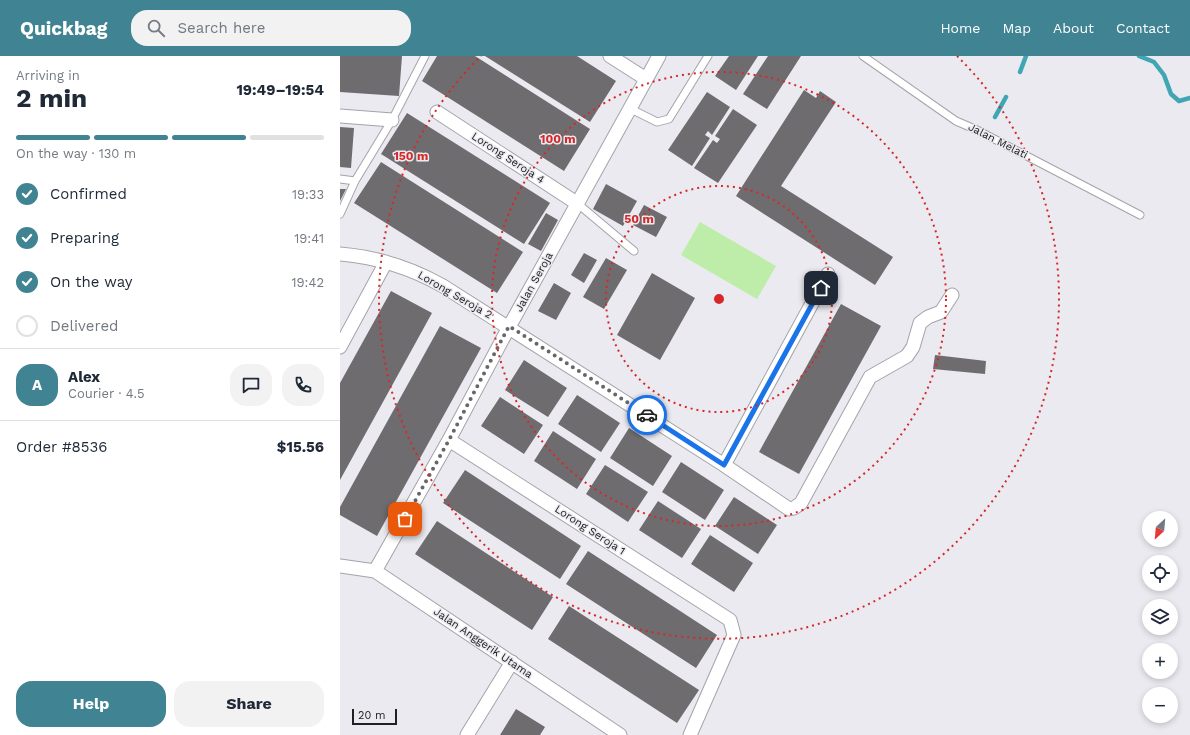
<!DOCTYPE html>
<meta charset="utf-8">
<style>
:root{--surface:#fff;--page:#f2f2f3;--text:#1f2937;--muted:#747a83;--line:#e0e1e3;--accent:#408392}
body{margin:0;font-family:"Work Sans",sans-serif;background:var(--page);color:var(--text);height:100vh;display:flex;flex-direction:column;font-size:15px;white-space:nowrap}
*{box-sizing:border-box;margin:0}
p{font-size:13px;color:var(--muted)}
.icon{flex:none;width:22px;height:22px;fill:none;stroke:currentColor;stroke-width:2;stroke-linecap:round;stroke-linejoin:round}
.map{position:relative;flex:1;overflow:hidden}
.panel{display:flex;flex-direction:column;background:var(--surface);width:340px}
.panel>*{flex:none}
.needle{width:26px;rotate:206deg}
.tools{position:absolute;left:802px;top:455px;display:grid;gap:8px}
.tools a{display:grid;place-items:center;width:36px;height:36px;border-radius:50%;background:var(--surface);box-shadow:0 2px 6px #0003;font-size:20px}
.scale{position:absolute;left:12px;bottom:10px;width:45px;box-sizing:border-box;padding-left:4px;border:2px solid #212123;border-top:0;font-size:11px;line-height:14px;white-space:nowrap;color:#212123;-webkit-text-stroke:3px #eaeaf0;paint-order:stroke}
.pin{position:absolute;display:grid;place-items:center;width:34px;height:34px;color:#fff;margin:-17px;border-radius:8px;box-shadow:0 2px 6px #0006}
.courier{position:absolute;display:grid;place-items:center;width:40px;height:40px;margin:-20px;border:3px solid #1a73e8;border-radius:50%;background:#fff;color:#222;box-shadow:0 1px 5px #0007}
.summary em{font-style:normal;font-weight:700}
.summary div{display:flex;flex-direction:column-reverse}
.summary{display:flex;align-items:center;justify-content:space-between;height:68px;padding:0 16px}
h1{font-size:26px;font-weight:700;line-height:30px}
.bar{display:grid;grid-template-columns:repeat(4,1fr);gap:6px 4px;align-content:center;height:48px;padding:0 16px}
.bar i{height:5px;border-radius:3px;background:var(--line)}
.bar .selected{background:var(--accent)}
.bar p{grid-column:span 4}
.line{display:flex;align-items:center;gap:10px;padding:0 16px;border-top:1px solid var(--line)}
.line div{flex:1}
.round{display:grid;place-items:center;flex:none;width:42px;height:42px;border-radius:16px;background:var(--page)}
ol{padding:0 16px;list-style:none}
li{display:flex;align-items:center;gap:12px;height:44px}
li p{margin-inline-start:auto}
li .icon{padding:4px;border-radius:50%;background:var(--accent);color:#fff;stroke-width:4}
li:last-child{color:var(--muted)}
li i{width:22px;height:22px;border:2px solid var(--line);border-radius:50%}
.action{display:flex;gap:8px;margin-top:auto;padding:8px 16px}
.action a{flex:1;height:46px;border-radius:16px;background:var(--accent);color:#fff;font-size:16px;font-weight:700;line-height:46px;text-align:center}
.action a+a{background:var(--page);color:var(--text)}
header{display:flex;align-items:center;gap:24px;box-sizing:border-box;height:56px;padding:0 20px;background:var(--accent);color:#fff}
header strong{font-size:19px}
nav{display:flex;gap:22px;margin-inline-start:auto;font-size:14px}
.search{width:280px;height:36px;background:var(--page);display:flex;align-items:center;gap:10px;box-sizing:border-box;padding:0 14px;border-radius:16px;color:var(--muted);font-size:15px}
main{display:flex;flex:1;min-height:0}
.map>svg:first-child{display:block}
.green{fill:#bdeda9}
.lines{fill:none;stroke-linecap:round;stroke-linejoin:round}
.stream{stroke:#41a6b4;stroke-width:4.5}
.building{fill:#6f6c70}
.lane-casing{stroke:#a3a4aa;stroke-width:9}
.street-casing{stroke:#a3a4aa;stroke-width:15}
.lane{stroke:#fff;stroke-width:7}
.street{stroke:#fff;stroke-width:13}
.done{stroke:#67676b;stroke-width:4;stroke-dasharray:0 7.2}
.route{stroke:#1a73e8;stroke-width:5}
.ring{fill:none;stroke:#d62828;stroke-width:2;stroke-dasharray:2 4}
.labels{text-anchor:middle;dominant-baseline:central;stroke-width:3;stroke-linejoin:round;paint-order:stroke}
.street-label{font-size:11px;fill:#212123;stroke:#eaeaf0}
.centre{fill:#d62828;stroke:#eaeaf0;stroke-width:2}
.ring-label{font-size:12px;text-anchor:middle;font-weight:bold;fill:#d62828;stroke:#eaeaf0;stroke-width:3;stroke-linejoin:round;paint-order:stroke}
</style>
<header>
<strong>Quickbag</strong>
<div class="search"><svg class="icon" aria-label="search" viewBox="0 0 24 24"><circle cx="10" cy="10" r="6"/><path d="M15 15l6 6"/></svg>Search here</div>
<nav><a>Home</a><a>Map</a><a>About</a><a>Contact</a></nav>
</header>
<main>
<section class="panel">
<div class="summary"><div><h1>2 min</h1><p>Arriving in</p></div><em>19:49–19:54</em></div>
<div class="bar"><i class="selected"></i><i class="selected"></i><i class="selected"></i><i></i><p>On the way · 130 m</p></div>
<ol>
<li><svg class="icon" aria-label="check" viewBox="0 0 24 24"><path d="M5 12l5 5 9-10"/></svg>Confirmed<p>19:33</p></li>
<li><svg class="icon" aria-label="check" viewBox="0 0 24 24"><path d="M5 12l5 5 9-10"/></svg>Preparing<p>19:41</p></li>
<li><svg class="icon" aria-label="check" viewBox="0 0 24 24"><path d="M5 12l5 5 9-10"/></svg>On the way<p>19:42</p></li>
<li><i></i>Delivered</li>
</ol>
<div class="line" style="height:72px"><b class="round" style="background:var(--accent);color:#fff">A</b><div><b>Alex</b><p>Courier · 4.5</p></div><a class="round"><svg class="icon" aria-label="chat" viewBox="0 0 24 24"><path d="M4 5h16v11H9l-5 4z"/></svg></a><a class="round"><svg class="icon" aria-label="phone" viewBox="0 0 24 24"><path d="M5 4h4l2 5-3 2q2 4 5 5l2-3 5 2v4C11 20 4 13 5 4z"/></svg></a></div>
<div class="line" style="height:52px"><div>Order #8536</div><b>$15.56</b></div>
<div class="action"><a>Help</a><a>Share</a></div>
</section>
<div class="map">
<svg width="850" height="679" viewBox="0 0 850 679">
<rect width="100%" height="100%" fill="#eaeaf0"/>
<path class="green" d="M360,166L436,210L417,243L341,199Z"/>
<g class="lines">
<path class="stream" d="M799,0L814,6L824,19L831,38L839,45L850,42
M680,16L686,0
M655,61L666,41"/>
</g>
<path class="building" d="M0,0H62L59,40L0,36Z
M97,0H135L250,73L224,115L82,25Z
M145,0H237L276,25L250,66Z
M389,0H418L396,34L375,20Z
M428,0H461L427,53L403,38Z
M464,34L476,42L480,35L496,46L441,130L553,201L535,229L396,140Z
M367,36L390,51L372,79L368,75L365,79L370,82L352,110L328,94Z
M393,53L417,69L378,127L354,112L373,84L377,87L380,83L375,80Z
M67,57L210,147L184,188L41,98Z
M0,71L14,72L11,112L0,111Z
M41,106L183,196L157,237L14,147Z
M266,128L297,145L283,170L253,153Z
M0,133H6L0,145Z
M304,149L327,161L316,181L293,169Z
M206,157L218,164L201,195L188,188Z
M244,197L257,204L244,227L231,219Z
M266,202L287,214L264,253L243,241Z
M312,217L355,242L320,304L277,279Z
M214,227L231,237L216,264L198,255Z
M51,235L92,257L0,424V327Z
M501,248L541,270L459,418L419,396Z
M100,270L141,292L37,480L0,459V451Z
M595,299L646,305L645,318L593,313Z
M184,304L227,332L208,361L165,334Z
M237,339L280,367L261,396L218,368Z
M160,341L203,369L184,398L141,370Z
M289,372L332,400L313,430L270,402Z
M213,375L256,403L237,433L194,405Z
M341,406L384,434L365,464L322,436Z
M265,409L308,436L288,466L246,438Z
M125,414L241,490L220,523L103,447Z
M394,441L437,469L418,498L375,470Z
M318,445L361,473L342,502L299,474Z
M97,465L213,541L192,574L75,498Z
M370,479L413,507L394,536L351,508Z
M248,495L377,579L356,612L226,528Z
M229,550L359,634L337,667L208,583Z
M176,653L205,671L200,679H160Z"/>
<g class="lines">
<defs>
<path id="lane" d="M523,0L616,65L637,74L800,159
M291,53L317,66L329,63L368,0
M0,123L15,125
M238,148L294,195
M0,158L15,125L52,64L85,0"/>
<path id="street" d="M270,0L306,23
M97,56L238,148
M0,60L52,64
M0,198C37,201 71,212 103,230L384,409L449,453L454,452L461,447L530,321L567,300L573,291L580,267L588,261L601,256L612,239
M0,291L46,206
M109,384L390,564L394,579L350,679
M384,409L488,218
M0,510L35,515L280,679
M35,515L109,384L169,271L319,0
M127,679L172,606"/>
</defs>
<use href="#lane" class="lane-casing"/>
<use href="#street" class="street-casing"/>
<use href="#lane" class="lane"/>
<use href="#street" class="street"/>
</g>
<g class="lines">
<path class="done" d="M65,463L109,384L169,270L307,359"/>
<path class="route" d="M307,359L384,409L481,232"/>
</g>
<g class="ring">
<circle cx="379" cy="243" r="113"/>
<circle cx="379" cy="243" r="227"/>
<path d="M617 0A340 340 0 1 1 141 0"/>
</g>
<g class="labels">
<g class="street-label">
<text transform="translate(658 85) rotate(27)">Jalan Melati</text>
<text transform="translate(168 102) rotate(33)">Lorong Seroja 4</text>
<text transform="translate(194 226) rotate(-61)">Jalan Seroja</text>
<text transform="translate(115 239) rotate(30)">Lorong Seroja 2</text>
<text transform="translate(250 474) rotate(33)">Lorong Seroja 1</text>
<text transform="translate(143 587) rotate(34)">Jalan Anggerik Utama</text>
</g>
</g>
<circle cx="379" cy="243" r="6" class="centre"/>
<g class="ring-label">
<text x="218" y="87">100 m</text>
<text x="71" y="104">150 m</text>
<text x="299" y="167">50 m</text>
</g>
</svg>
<div class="tools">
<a><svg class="needle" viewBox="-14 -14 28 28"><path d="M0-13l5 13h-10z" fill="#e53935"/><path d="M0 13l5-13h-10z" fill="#747a83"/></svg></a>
<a><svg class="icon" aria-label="locate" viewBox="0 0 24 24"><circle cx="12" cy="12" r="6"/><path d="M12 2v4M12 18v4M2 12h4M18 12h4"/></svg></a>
<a><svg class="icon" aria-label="layers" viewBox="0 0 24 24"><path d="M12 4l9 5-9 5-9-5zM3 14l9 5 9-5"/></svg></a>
<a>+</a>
<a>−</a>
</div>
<div class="scale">20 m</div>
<div class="pin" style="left:65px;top:463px;background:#ea580c"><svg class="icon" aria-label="bag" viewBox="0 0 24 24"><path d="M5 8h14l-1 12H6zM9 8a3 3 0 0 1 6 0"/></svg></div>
<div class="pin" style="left:481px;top:232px;background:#1f2937"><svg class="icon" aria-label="home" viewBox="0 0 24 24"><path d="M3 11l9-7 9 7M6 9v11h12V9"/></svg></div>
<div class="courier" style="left:307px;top:359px"><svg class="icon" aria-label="car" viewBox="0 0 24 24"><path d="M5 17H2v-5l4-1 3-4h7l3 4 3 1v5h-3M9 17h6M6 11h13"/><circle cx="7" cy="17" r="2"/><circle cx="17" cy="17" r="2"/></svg></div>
</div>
</main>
